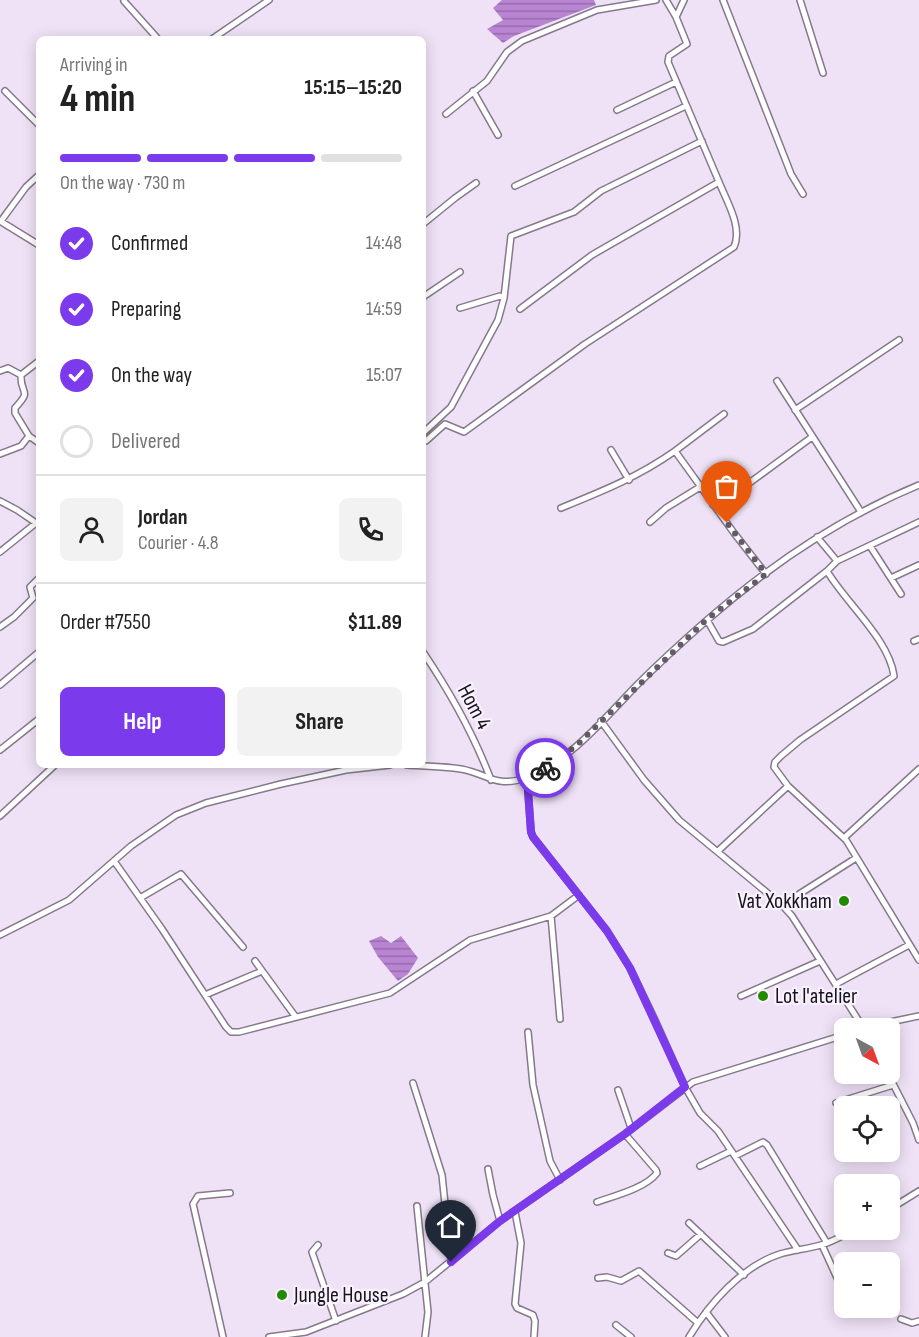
<!DOCTYPE html>
<meta charset="utf-8">
<style>
:root{--surface:#fff;--page:#f2f2f2;--text:#222;--muted:#767676;--line:#e0e0e0;--accent:#7c3aed}
body{margin:0;font-family:"Sofia Sans Condensed",sans-serif;background:var(--page);color:var(--text);height:100vh;display:flex;flex-direction:column;font-size:22px;white-space:nowrap}
*{box-sizing:border-box;margin:0}
p{font-size:20px;color:var(--muted)}
.icon{flex:none;width:33px;height:33px;fill:none;stroke:currentColor;stroke-width:2;stroke-linecap:round;stroke-linejoin:round}
.map{position:relative;flex:1;overflow:hidden}
.drawer{position:absolute;left:36px;top:36px;width:390px;height:732px;display:flex;flex-direction:column;background:var(--surface);border-radius:9px;box-shadow:0 3px 15px #0003}
.drawer>*{flex:none}
.needle{width:39px;rotate:139deg}
.buttons{position:absolute;left:834px;top:1018px;display:grid;gap:12px}
.buttons a{display:grid;place-items:center;width:66px;height:66px;border-radius:9px;background:var(--surface);box-shadow:0 3px 15px #0003;font-size:30px}
.pin{position:absolute;display:grid;place-items:center;width:51px;height:51px;color:#fff;margin:-62px -26px;border-radius:50% 50% 50% 0;rotate:-45deg;box-shadow:0 0 6px #0007}
.pin .icon{rotate:45deg}
.courier{position:absolute;display:grid;place-items:center;width:60px;height:60px;margin:-30px;border:4px solid #7c3aed;border-radius:50%;background:#fff;color:#222;box-shadow:0 2px 8px #0007}
.head em{font-style:normal;font-weight:700}
.head div{display:flex;flex-direction:column-reverse}
.head{display:flex;align-items:center;justify-content:space-between;height:102px;padding:0 24px}
h1{font-size:39px;font-weight:700;line-height:45px}
.bar{display:grid;grid-template-columns:repeat(4,1fr);gap:9px 6px;align-content:center;height:72px;padding:0 24px}
.bar i{height:8px;border-radius:4px;background:var(--line)}
.bar .selected{background:var(--accent)}
.bar p{grid-column:span 4}
.line{display:flex;align-items:center;gap:15px;padding:0 24px;border-top:2px solid var(--line)}
.line div{flex:1}
.round{display:grid;place-items:center;flex:none;width:63px;height:63px;border-radius:9px;background:var(--page)}
ol{padding:0 24px;list-style:none}
li{display:flex;align-items:center;gap:18px;height:66px}
li p{margin-inline-start:auto}
li .icon{padding:6px;border-radius:50%;background:var(--accent);color:#fff;stroke-width:4}
li:last-child{color:var(--muted)}
li i{width:33px;height:33px;border:3px solid var(--line);border-radius:50%}
.button{display:flex;gap:12px;margin-top:auto;padding:12px 24px}
.button a{flex:1;height:69px;border-radius:9px;background:var(--accent);color:#fff;font-size:24px;font-weight:700;line-height:69px;text-align:center}
.button a+a{background:var(--page);color:var(--text)}
.map>svg:first-child{display:block}
.water{fill:url(#water-rules)}
.lines{fill:none;stroke-linecap:round;stroke-linejoin:round}
.minor-casing{stroke:#85798b;stroke-width:8}
.minor{stroke:#fff;stroke-width:5}
.done{stroke:#635c68;stroke-width:6;stroke-dasharray:0 10.8}
.route{stroke:#7c3aed;stroke-width:8}
.poi-dot{fill:#228a01;stroke:#f9f1fd;stroke-width:2}
.labels{text-anchor:middle;dominant-baseline:central;stroke-width:4.5;stroke-linejoin:round;paint-order:stroke}
.street-label{font-size:22px;fill:#18141b;stroke:#f9f1fd}
.poi-label{font-size:22px;fill:#18141b;stroke:#f9f1fd;text-anchor:start}
</style>
<div class="map">
<svg width="919" height="1337" viewBox="0 0 919 1337">
<defs>
<pattern id="water-rules" width="6" height="5" patternUnits="userSpaceOnUse" patternTransform="scale(1.5)"><rect width="6" height="5" fill="#b985d3"/><path d="M0 2.5h6" fill="none" stroke="#956caa"/></pattern>
</defs>
<rect width="100%" height="100%" fill="#efe2f6"/>
<path class="water" d="M502,0H594L596,5L514,36L503,43L487,29L503,20L493,8Z
M381,936L391,943L401,936L418,958L408,974L398,981L378,957L369,941Z"/>
<g class="lines">
<defs>
<path id="minor" d="M666,0L676,17
M723,0L791,174L803,194
M800,0L823,73
M124,1L158,39
M212,39L269,0
M5,91L39,125
M473,91L498,135
M617,110L676,82
M446,114L487,81L507,52L522,41L597,10L656,0
M515,186L686,106
M0,221L39,245
M1,221L26,187L39,175
M423,224L455,198L476,183
M423,297L460,272
M460,308L500,296L504,298
M520,309L592,255L719,182L668,62L669,56L687,44L676,17L684,0
M0,371L8,368L21,375
M21,375L39,361
M777,381L861,512
M795,410L899,340
M724,414L675,451L734,533L766,574
M423,433L451,407L498,320L504,298L511,236L574,212L601,191L702,141
M29,436L39,443
M423,441H426L445,424L464,432L585,344L734,247C743,227 726,200 719,182
M611,450L629,480
M0,454L21,446L29,436L15,413V408C33,389 20,395 21,375
M0,501L17,510L39,525
M713,505L752,481L812,437
M561,508C603,491 638,477 675,451
M650,522L666,508L700,487
M919,522L837,561L827,571C845,602 889,639 894,676L800,740L781,756L775,762L774,767L788,786L846,840L919,960
M817,537L837,561
M870,546L901,594
M0,552L36,523
M891,578L919,565
M707,620L719,641L723,642L753,629L827,571
M0,627L14,617L33,598L30,587L39,578
M914,641L919,639
M423,652C450,692 474,735 491,780
M0,685L39,652
M601,721L644,780L679,820L782,905L792,916L864,1029
M0,750L39,719
M407,765C424,766 443,766 461,769C489,774 494,788 526,778C565,766 608,715 636,686C658,664 682,642 706,621C769,566 841,517 919,485
M527,777L531,832L533,837L607,931L630,968L654,1018L685,1087L700,1113L718,1131L798,1250
M0,816L55,765
M844,838L919,769
M718,851L788,786
M114,861L162,929L226,1027L231,1032H239L390,993L470,940L551,916L579,895
M140,898L181,874L243,947
M782,905L856,858
M551,916L560,1019
M0,935L69,900L131,846L176,815L206,803L281,784L346,770L390,765
M255,961L295,1016
M836,984L909,945
M205,995L262,971
M741,996L820,961
M861,1028L919,1016
M528,1032L533,1085L550,1161L560,1180
M888,1074L913,1123L919,1140
M413,1083L442,1175L451,1262
M618,1090L631,1128
M836,1103L893,1085
M735,1156L763,1142L767,1145L827,1243
M700,1166L731,1151
M488,1169L493,1195L500,1221
M597,1202C614,1196 646,1188 657,1173L656,1170L625,1134
M417,1206L428,1312L425,1337
M890,1209L919,1191
M515,1212L521,1243L515,1304L517,1308L533,1315L535,1321L534,1337
M689,1223L744,1275
M318,1245L312,1252L336,1321
M822,1245L844,1293
M668,1253L676,1256L701,1234
M598,1278L607,1277L621,1281L639,1271L698,1323
M876,1308L880,1313
M706,1312L725,1337
M901,1319L912,1323L919,1321
M616,1325L631,1337
M223,1337L193,1204L198,1196L230,1193
M269,1337L306,1332L403,1294L425,1282L500,1221L625,1134L693,1082L844,1035
M689,1337C709,1304 742,1266 780,1254C793,1250 807,1249 821,1245C832,1242 844,1235 854,1230"/>
</defs>
<use href="#minor" class="minor-casing"/>
<use href="#minor" class="minor"/>
</g>
<g class="lines">
<path class="done" d="M545,768L576,746L706,620L766,574L727,523"/>
<path class="route" d="M451,1262L500,1221L625,1134L685,1087L630,968L607,931L533,837L531,832L527,777L545,768"/>
</g>
<g class="poi-dot">
<circle cx="844" cy="901" r="6"/>
<circle cx="763" cy="996" r="6"/>
<circle cx="282" cy="1295" r="6"/>
</g>
<g class="labels">
<g class="street-label">
<text transform="translate(474 707) rotate(62)">Hom 4</text>
</g>
<g class="poi-label">
<text x="832" y="901" text-anchor="end">Vat Xokkham</text>
<text x="775" y="996">Lot l'atelier</text>
<text x="294" y="1295">Jungle House</text>
</g>
</g>
</svg>
<div class="buttons">
<a><svg class="needle" viewBox="-14 -14 28 28"><path d="M0-13l5 13h-10z" fill="#e53935"/><path d="M0 13l5-13h-10z" fill="#767676"/></svg></a>
<a><svg class="icon" aria-label="locate" viewBox="0 0 24 24"><circle cx="12" cy="12" r="6"/><path d="M12 2v4M12 18v4M2 12h4M18 12h4"/></svg></a>
<a>+</a>
<a>−</a>
</div>
<div class="pin" style="left:727px;top:523px;background:#ea580c"><svg class="icon" aria-label="bag" viewBox="0 0 24 24"><path d="M5 8h14l-1 12H6zM9 8a3 3 0 0 1 6 0"/></svg></div>
<div class="pin" style="left:451px;top:1262px;background:#1f2937"><svg class="icon" aria-label="home" viewBox="0 0 24 24"><path d="M3 11l9-7 9 7M6 9v11h12V9"/></svg></div>
<div class="courier" style="left:545px;top:768px"><svg class="icon" aria-label="bike" viewBox="0 0 24 24"><circle cx="6" cy="16" r="4"/><circle cx="18" cy="16" r="4"/><path d="M6 16l4-8h5l3 8M10 8l3 8H6M13 5h3"/></svg></div>
<section class="drawer">
<div class="head"><div><h1>4 min</h1><p>Arriving in</p></div><em>15:15–15:20</em></div>
<div class="bar"><i class="selected"></i><i class="selected"></i><i class="selected"></i><i></i><p>On the way · 730 m</p></div>
<ol>
<li><svg class="icon" aria-label="check" viewBox="0 0 24 24"><path d="M5 12l5 5 9-10"/></svg>Confirmed<p>14:48</p></li>
<li><svg class="icon" aria-label="check" viewBox="0 0 24 24"><path d="M5 12l5 5 9-10"/></svg>Preparing<p>14:59</p></li>
<li><svg class="icon" aria-label="check" viewBox="0 0 24 24"><path d="M5 12l5 5 9-10"/></svg>On the way<p>15:07</p></li>
<li><i></i>Delivered</li>
</ol>
<div class="line" style="height:108px"><a class="round"><svg class="icon" aria-label="person" viewBox="0 0 24 24"><circle cx="12" cy="8" r="4"/><path d="M4 21q1-7 8-7t8 7"/></svg></a><div><b>Jordan</b><p>Courier · 4.8</p></div><a class="round"><svg class="icon" aria-label="phone" viewBox="0 0 24 24"><path d="M5 4h4l2 5-3 2q2 4 5 5l2-3 5 2v4C11 20 4 13 5 4z"/></svg></a></div>
<div class="line" style="height:78px"><div>Order #7550</div><b>$11.89</b></div>
<div class="button"><a>Help</a><a>Share</a></div>
</section>
</div>
